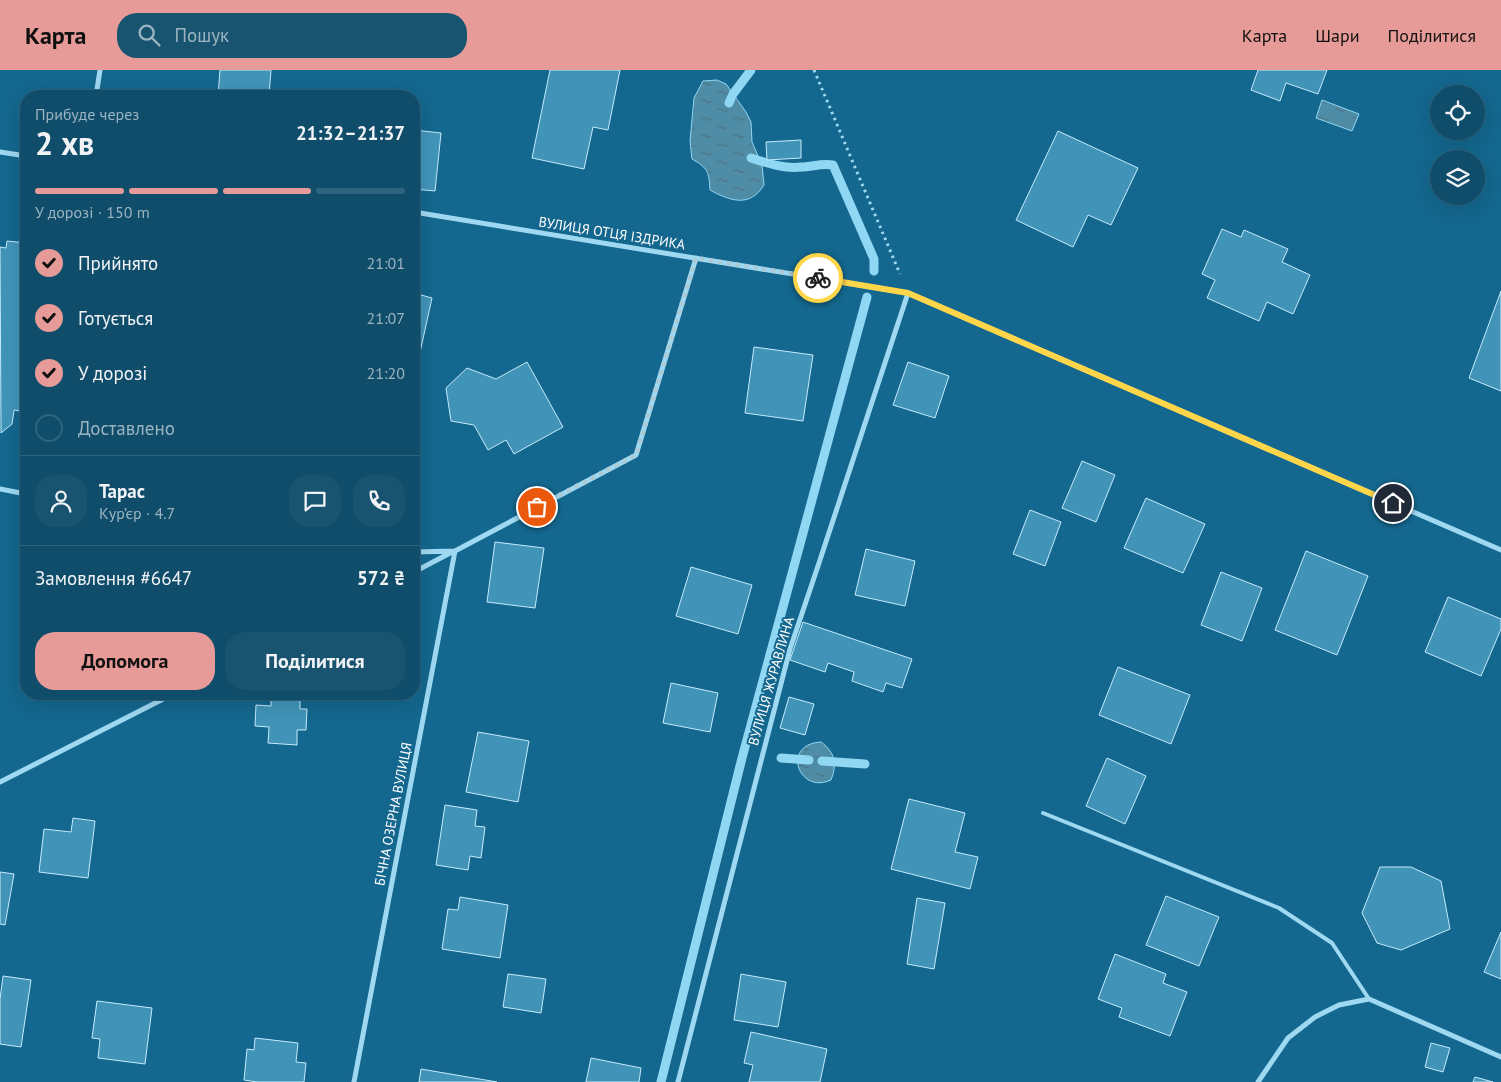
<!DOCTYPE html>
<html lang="uk">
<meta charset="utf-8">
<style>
:root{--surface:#0f4d6a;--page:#185470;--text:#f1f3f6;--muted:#9bb4c1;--line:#2f647e;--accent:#e69b98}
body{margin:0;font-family:"PT Sans",sans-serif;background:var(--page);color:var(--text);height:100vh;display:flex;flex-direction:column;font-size:19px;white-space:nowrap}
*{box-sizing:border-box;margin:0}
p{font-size:16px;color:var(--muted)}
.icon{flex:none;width:28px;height:28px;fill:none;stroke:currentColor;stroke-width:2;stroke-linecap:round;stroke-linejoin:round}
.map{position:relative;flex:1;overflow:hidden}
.panel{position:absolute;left:20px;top:20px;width:400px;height:610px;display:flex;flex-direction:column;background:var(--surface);border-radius:20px;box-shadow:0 5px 20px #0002,0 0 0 1px var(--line)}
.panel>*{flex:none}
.fabs{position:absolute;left:1430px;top:15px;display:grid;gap:10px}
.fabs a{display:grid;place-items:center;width:55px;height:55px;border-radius:50%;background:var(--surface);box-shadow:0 5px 20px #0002,0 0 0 1px var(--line);font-size:25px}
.pin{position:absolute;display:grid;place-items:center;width:42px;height:42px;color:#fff;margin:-21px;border:2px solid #fff;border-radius:50%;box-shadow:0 1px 5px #0007}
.courier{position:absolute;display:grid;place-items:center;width:50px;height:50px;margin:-25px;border:4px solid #ffd54a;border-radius:50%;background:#fff;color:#222;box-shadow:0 1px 6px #0007}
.headline em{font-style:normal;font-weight:700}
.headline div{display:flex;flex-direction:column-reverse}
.headline{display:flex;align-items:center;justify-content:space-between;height:85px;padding:0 15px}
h1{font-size:32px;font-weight:700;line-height:38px}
.bar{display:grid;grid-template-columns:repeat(4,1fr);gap:8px 5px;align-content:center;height:60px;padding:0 15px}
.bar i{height:6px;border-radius:4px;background:var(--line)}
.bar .on{background:var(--accent)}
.bar p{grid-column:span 4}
.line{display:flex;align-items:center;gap:12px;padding:0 15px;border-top:1px solid var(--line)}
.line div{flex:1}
.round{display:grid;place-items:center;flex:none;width:52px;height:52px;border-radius:20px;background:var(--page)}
ol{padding:0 15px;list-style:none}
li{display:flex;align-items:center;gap:15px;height:55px}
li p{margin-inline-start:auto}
li .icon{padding:5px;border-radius:50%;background:var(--accent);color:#111;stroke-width:4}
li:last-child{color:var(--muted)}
li i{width:28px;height:28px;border:2px solid var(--line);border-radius:50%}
.primary-button{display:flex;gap:10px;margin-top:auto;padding:10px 15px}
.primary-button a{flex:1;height:58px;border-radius:20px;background:var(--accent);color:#111;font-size:20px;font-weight:700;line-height:58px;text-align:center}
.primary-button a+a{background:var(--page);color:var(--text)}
header{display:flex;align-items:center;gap:30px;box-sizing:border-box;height:70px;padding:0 25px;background:var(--accent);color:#111}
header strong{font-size:24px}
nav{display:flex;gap:28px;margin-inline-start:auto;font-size:18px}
.search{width:350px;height:45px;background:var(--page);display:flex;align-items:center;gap:12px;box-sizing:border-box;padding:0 18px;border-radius:20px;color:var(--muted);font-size:19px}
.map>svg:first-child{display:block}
.water{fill:url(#water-ripples);stroke:#90d7f4}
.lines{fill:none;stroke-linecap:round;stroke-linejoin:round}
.stream{stroke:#90d7f4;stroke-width:9}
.building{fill:#4194b8;stroke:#c5ebfc}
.path{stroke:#9ed8f1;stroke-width:3;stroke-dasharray:2.5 4;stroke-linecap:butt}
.service{stroke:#9ed8f1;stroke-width:4}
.minor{stroke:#9ed8f1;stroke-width:5}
.done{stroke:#adcad7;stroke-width:5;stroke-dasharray:0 9}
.route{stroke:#ffd54a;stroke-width:6}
.labels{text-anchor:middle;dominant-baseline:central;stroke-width:4;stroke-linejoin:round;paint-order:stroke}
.street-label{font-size:14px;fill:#fff;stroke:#14678e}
</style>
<header>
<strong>Карта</strong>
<div class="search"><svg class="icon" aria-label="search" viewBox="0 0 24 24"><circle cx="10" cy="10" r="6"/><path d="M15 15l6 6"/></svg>Пошук</div>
<nav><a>Карта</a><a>Шари</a><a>Поділитися</a></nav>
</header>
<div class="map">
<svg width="1501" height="1012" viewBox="0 0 1501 1012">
<defs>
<pattern id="water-ripples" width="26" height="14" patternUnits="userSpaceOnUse" patternTransform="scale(1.25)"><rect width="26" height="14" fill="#4f8ca6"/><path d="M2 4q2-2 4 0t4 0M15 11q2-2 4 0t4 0" fill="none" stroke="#4e7282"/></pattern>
</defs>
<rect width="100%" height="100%" fill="#14678e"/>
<path class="water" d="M717,10L726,14L746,42L751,52L752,72L762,95L764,115C750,138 730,131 710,120C709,102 708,98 692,89L690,71L694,28L703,11Z
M1322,30L1359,44L1352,61L1316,48Z
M821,672C836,683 837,695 831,710C798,725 781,674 821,672Z"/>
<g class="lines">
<path class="stream" d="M729,33L733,24L751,0
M751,88C767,93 784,99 801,97C812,97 821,93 833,95L874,189V201
M781,688L809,690
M822,691L865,694
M661,1012L742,688L867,227"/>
</g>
<path class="building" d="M220,0H271L269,26H218Z
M550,0H620L608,60L593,57L584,99L532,88Z
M1258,0H1327L1318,24L1286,13L1280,31L1251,20Z
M414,60L441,63L435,121L414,119Z
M1058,61L1138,98L1111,155L1088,145L1073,177L1016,150Z
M801,70V88L767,90L766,72Z
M1222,159L1241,167L1244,160L1288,179L1282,192L1310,205L1293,244L1267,232L1259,251L1207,228L1215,210L1202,204Z
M7,171L26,173V342L14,340L12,354L1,363L0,177L6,178Z
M1501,221V321L1469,308Z
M414,223L432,228L419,287L414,286Z
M754,277L813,285L803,351L745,343Z
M527,292L563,357L514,384L506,370L488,380L474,355L451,351L446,318L467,298L496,309Z
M908,292L949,306L935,348L893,335Z
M1082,391L1115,405L1096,452L1062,438Z
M1146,428L1205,454L1183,503L1124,478Z
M1030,440L1061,452L1045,496L1013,484Z
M495,472L544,478L535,538L487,532Z
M866,479L915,491L905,536L855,525Z
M1306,481L1368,506L1337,585L1275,560Z
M691,497L752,515L738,564L676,546Z
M1221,502L1262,518L1242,571L1201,555Z
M1448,527L1501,549V559L1481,606L1425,582Z
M803,552L912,589L902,618L886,613L883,622L852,611L854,602L828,593L825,602L790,590Z
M1118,597L1190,625L1171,674L1099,645Z
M671,613L718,623L710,662L663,653Z
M271,624H300V639H307L306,660H297V675L268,673L269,657L255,656L256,635L271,636Z
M789,627L814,634L805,665L780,658Z
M478,662L529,671L518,732L466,722Z
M1107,688L1146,706L1125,754L1086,736Z
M909,729L965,743L955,782L978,787L970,819L891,799Z
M445,735L477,740L475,756L485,757L481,788L470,786L468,800L436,795Z
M73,748L95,751L88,808L39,802L44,759L71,762Z
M1380,797H1411L1441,811L1450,859L1401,880L1377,873L1362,843Z
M0,802L14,804L5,855L0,854Z
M1166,826L1219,847L1199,896L1146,875Z
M460,827L508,835L500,888L442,879L448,839L458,840Z
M917,828L945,833L934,899L907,894Z
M1501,862V909L1484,902Z
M1115,884L1166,904L1163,913L1187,922L1170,966L1119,947L1122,938L1098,929Z
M508,904L546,909L541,943L503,937Z
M741,904L786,912L778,957L734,950Z
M3,906L31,910L21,977L0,974V929Z
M97,931L152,938L145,994L98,988L100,969L92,968Z
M751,962L827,979L820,1012H749L753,995L744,993Z
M255,968L298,973L296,992L306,993L304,1012H257L244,1010L247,979L254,980Z
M1431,973L1450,978L1443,1002L1425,997Z
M591,988L641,998L639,1012H586Z
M421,999L497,1012H419Z
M1475,1007L1493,1012H1473Z"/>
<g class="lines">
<path class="path" d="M814,0L900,204"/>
<path class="service" d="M1043,743L1279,838L1332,873L1369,929"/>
<path class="minor" d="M96,26L100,0
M0,82L26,86
M414,142L908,223L1501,480
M0,419L26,424
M414,482L455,481L636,385L696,188
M414,502L452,482
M0,712L173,624
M354,1012L455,481
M678,1012L790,579L818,496L908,223
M1258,1012L1288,968L1315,947L1339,935L1369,929L1501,987"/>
</g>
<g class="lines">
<path class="done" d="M537,437L636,385L696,188L818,208"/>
<path class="route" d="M818,208L908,223L1393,433"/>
</g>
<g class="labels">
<g class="street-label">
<text transform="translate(612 163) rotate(9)">ВУЛИЦЯ ОТЦЯ ІЗДРИКА</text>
<text transform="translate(771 611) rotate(-74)">ВУЛИЦЯ ЖУРАВЛИНА</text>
<text transform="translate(393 744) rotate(-79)">БІЧНА ОЗЕРНА ВУЛИЦЯ</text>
</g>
</g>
</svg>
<div class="fabs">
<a><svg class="icon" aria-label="locate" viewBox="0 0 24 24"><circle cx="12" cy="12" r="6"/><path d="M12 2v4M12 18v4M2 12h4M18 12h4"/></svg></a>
<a><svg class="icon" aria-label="layers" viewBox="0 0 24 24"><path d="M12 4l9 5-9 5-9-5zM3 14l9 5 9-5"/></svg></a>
</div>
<div class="pin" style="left:537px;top:437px;background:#ea580c"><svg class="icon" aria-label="bag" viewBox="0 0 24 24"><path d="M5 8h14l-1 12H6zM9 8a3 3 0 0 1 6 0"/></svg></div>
<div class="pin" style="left:1393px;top:433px;background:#1f2937"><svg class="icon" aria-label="home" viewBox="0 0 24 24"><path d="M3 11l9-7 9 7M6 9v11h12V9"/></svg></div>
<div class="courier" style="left:818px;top:208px"><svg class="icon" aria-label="bike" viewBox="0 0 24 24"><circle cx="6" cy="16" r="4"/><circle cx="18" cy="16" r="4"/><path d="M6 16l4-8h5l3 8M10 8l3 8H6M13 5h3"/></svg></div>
<section class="panel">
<div class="headline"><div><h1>2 хв</h1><p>Прибуде через</p></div><em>21:32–21:37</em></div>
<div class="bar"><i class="on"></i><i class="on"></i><i class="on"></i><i></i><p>У дорозі · 150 m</p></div>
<ol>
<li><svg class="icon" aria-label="check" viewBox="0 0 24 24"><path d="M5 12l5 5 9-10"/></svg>Прийнято<p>21:01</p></li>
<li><svg class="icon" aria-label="check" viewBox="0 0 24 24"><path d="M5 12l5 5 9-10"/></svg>Готується<p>21:07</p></li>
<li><svg class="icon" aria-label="check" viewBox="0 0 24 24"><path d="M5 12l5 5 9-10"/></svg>У дорозі<p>21:20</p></li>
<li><i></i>Доставлено</li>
</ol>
<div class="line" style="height:90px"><a class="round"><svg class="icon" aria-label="person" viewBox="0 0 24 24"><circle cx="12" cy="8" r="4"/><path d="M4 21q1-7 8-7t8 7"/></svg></a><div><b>Тарас</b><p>Кур’єр · 4.7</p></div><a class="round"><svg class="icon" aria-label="chat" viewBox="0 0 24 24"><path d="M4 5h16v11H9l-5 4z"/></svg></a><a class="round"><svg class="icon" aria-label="phone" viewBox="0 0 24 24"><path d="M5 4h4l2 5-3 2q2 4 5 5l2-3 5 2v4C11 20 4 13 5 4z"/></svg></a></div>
<div class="line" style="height:65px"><div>Замовлення #6647</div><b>572 ₴</b></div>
<div class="primary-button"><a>Допомога</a><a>Поділитися</a></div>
</section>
</div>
